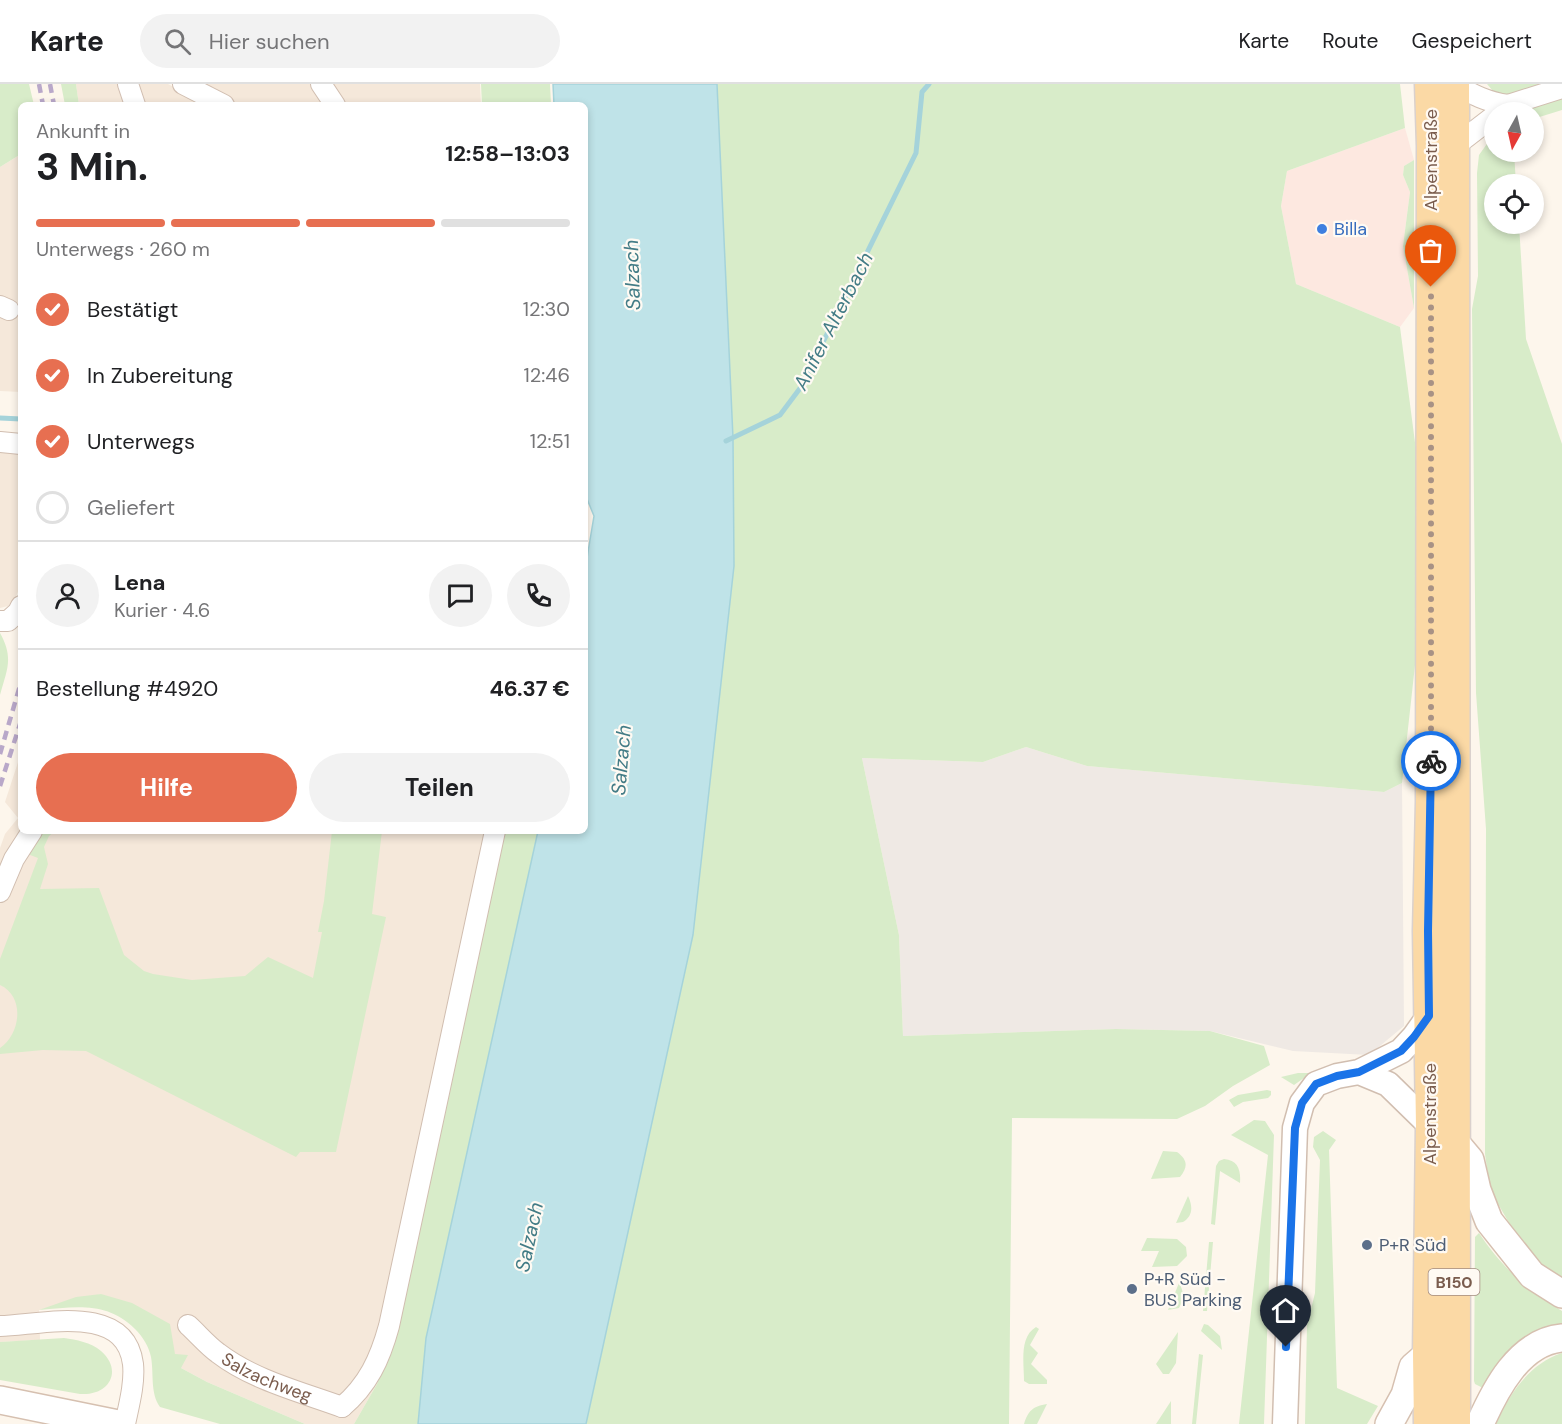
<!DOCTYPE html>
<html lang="de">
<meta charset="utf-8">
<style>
:root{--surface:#fff;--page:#f2f2f2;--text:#202124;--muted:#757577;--line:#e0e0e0;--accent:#e76f51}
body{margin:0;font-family:"DM Sans",sans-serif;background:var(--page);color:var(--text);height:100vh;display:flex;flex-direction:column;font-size:22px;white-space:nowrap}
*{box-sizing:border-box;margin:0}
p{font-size:20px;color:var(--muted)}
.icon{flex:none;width:33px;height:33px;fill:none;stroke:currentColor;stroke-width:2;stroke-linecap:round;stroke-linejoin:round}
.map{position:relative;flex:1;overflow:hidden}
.details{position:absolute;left:18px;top:18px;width:570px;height:732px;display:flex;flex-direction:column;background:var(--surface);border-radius:9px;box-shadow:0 3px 9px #0003}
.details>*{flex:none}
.needle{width:39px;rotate:188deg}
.fabs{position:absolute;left:1484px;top:18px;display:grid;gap:12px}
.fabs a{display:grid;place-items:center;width:60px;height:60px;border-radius:50%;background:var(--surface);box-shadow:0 3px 9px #0003;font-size:30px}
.pin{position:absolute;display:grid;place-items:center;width:51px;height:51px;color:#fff;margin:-62px -26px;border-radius:50% 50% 50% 0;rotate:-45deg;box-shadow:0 0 6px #0007}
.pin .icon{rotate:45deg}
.courier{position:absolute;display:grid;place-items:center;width:60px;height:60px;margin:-30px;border:4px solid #1a73e8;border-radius:50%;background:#fff;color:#222;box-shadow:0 2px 8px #0007}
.headline em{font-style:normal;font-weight:700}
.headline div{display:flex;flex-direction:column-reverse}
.headline{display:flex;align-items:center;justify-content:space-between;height:102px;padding:0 18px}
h1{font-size:39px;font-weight:700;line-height:45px}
.bar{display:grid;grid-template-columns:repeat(4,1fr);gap:9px 6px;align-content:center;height:72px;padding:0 18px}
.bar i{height:8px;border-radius:4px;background:var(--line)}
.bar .active{background:var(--accent)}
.bar p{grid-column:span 4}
.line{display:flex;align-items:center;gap:15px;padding:0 18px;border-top:2px solid var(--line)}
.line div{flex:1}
.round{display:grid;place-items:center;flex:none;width:63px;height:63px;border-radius:32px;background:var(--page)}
ol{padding:0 18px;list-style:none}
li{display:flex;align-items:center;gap:18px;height:66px}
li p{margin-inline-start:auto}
li .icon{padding:6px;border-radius:50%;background:var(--accent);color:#fff;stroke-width:4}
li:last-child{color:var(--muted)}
li i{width:33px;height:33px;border:3px solid var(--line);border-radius:50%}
.button{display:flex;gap:12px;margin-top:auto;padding:12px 18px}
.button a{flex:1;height:69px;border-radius:36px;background:var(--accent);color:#fff;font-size:24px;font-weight:700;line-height:69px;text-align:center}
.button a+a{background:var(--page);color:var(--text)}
header{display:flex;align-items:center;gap:36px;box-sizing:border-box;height:84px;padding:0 30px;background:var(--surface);border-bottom:2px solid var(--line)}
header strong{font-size:28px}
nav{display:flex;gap:33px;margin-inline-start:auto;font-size:21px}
.search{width:420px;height:54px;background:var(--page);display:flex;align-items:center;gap:15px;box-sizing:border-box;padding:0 21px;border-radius:33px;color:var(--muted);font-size:22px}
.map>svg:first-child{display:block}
.residential{fill:#f5e8da}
.commercial{fill:#fde8e0}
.industrial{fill:#efe9e4}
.green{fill:#d8ecc9}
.water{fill:#bfe3e8;stroke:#a5d3da;stroke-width:1.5}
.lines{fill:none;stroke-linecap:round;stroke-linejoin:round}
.stream{stroke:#a5d3da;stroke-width:5}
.minor-casing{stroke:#d1beb0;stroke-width:22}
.tertiary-casing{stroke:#d1beb0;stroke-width:27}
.secondary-casing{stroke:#d6c0b0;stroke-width:30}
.primary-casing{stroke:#dad1cd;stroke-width:33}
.minor{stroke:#fff;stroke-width:20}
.tertiary{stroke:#fff;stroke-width:24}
.secondary{stroke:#fff;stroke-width:27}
.primary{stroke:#fbd9a5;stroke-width:30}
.rail{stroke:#b9a8c9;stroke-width:4.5;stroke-dasharray:9 6;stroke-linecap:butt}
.done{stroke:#a89285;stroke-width:6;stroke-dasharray:0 10.8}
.route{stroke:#1a73e8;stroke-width:8}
.shop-dot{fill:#3f7fe0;stroke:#fffaf3;stroke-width:2}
.service-dot{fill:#5c6f8a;stroke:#fffaf3;stroke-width:2}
.labels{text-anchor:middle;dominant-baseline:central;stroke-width:4.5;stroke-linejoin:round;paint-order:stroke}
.shield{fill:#fffaf3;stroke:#a28b7f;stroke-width:1.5}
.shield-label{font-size:16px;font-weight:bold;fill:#7a5c4d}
.street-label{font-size:18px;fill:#7a5c4d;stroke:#fffaf3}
.shop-label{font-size:18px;fill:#366cbe;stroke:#fffaf3;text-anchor:start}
.service-label{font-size:18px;fill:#4e5e75;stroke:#fffaf3;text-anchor:start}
.water-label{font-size:20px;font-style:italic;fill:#437c86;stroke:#fffaf3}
</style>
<header>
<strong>Karte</strong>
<div class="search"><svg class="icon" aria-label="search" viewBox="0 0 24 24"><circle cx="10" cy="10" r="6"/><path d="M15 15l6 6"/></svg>Hier suchen</div>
<nav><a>Karte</a><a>Route</a><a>Gespeichert</a></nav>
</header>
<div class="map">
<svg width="1562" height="1340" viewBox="0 0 1562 1340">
<rect width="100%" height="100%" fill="#fdf6ec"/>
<path class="residential" d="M76,0H121L129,21H79Z
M139,0H168L208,21H145Z
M193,0H312L326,21H232Z
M331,0H480L481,21H345Z
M21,70V308L0,307V83Z
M0,364L21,367V500L15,515L8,522L0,524Z
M21,669V747H504L487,833L395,1254L377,1300L354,1340H305L207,1298L181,1284L175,1270L101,1210L39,1226L40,1256L0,1258V764L5,750L18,734L5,718Z"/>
<path class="commercial" d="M1405,44L1414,76L1404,82L1403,91L1410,108L1403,162L1414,224L1400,243L1296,200L1281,122L1287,87Z"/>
<path class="industrial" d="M1026,663L1087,682L1384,708L1402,699L1404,942L1369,971L1293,967L1210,947L1116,945L903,952L899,851L862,674L983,678Z"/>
<path class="green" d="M0,0H29L34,21H21V70L0,83Z
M61,0H76L79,21H65Z
M481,0H550L551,21H482Z
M717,0H1400L1405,44L1287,87L1281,122L1296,200L1400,243L1417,374V563L1402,699L1384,708L1087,682L1026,663L983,678L862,674L899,851L903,952L1116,945L1210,947L1264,962L1270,981L1233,1002L1205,1022L1177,1035L1012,1034L1009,1340H586L693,851L734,482L733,354Z
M1487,0H1562V26L1533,35V28H1511Z
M1494,54V68H1514L1516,100H1494V140H1519L1526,255L1562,360V1194L1540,1180L1516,1151L1490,1106L1485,1070L1486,745L1476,609L1472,225L1478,192L1477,89L1479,71L1489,57Z
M1414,76V224L1403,162L1410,108L1403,91L1404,82Z
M0,549C14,574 7,585 0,611Z
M42,747H55L49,752L44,763L48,780L40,805L99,804L124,871L144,887L153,890L192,896L245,892L268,873L313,894L322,848H318L324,817L332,747H382L372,830L386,833L336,1068H300L296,1073L86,967L43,966L0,970V964C20,951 26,913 0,901V875L38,774L25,769Z
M504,747H538L426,1254L418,1340H354L377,1300L395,1254L487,833Z
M1298,989H1311L1294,1001L1281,993Z
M1267,1006L1271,1007V1011L1268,1014L1243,1018L1234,1023L1229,1016L1238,1011Z
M1254,1036L1265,1037L1274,1051L1264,1340H1239L1268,1071L1231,1051Z
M1323,1047L1336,1056L1329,1066L1337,1304L1378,1322L1367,1340H1305L1307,1241L1315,1209L1320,1076L1313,1063L1314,1053Z
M1163,1067L1177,1068C1188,1076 1188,1083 1180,1093L1151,1095Z
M1224,1075C1238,1076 1241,1086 1240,1099L1220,1087L1215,1141L1211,1140L1216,1082L1219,1077Z
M1188,1112C1193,1122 1193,1132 1183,1138L1176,1139Z
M1479,1149C1502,1184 1527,1205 1562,1227V1243L1485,1305L1475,1300L1474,1297L1475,1153Z
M1147,1154L1177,1155L1186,1163L1187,1172L1177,1182L1152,1183L1159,1167H1141Z
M1209,1158H1213L1207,1227H1203Z
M1179,1199C1184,1207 1184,1215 1179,1224L1168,1226Z
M101,1210L132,1219L170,1240L175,1270L188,1271L181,1284L207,1298L305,1340H220L160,1323C150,1309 154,1290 151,1273C149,1263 143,1253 135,1245C107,1217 76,1223 39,1226L76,1213Z
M1204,1240L1208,1241L1220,1252L1222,1266L1201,1247Z
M1036,1243L1039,1245L1030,1261L1038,1269L1031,1280L1047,1296V1300H1029L1024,1297C1024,1279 1019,1253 1036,1243Z
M1178,1248L1176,1279L1169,1290H1163L1156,1280Z
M64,1254C76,1256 91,1258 101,1267C123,1286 110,1312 80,1310L0,1296V1258Z
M1562,1269V1340H1496C1510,1309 1529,1280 1562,1269Z
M1199,1270L1203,1271L1196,1340H1192Z
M1171,1317V1340H1156Z
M1047,1320L1037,1340H1024C1028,1327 1033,1322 1047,1320Z"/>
<path class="water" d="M553,0H717L733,354L734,482L693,851L586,1340H418L426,1254L538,747H585V486L594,432L585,410V21H554Z"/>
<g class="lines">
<path class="stream" d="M0,334L21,335
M726,357L780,331L801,303L916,69L922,8L929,0"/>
<defs>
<g id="minor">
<path d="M128,0L135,21"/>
<path d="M183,0L224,21"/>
<path d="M321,0L335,21"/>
<path d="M1455,0C1473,11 1487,18 1508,21"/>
<path d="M1498,28L1508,21L1562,4"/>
<path d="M1455,62L1494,32"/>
<path d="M0,222L9,226"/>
<path d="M0,358L21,360"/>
<path d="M0,537H8L18,528L21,522"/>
<path d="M0,808L14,775L32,747"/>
<path id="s1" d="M188,1241C198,1250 207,1261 218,1269C253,1296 301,1308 342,1323"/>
<path d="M0,1242C41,1241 125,1218 133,1280C135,1299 129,1321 125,1340"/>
<path d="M342,1323C368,1301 380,1275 389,1242L495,747"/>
</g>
<path id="tertiary" d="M1359,988L1388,1000L1431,1042
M1285,1340L1295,1044L1302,1019L1316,1000L1337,992L1359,988L1401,967L1414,953L1429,932"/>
<path id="secondary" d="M1454,1057L1470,1076L1477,1106L1489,1137L1532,1191L1562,1210
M0,1316L118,1340
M1389,1340L1405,1311L1413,1283L1428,1270
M1480,1340C1495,1306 1519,1258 1562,1254"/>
<path id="primary" d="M1454,0L1455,1340
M1429,1340L1428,1270L1431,1042L1428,847L1431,718L1432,62L1430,0"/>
</defs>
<use href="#minor" class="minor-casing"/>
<use href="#tertiary" class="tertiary-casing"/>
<use href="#secondary" class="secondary-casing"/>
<use href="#primary" class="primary-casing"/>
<use href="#minor" class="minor"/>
<use href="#tertiary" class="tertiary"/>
<use href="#secondary" class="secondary"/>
<use href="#primary" class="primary"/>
<path class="rail" d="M39,0L43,21
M50,0L54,21
M0,670L21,598
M0,702L21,637"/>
</g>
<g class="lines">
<path class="done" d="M1431,677V203"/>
<path class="route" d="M1286,1263L1295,1044L1302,1019L1316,1000L1337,992L1359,988L1401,967L1414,953L1429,932L1428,847L1431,677"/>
</g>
<circle class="shop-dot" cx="1322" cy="145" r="6"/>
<g class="service-dot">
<circle cx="1367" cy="1161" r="6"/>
<circle cx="1132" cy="1205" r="6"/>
</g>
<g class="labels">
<rect class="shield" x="1428.5" y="1185" width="51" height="26" rx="4.5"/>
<g class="shield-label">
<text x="1454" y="1198">B150</text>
</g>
<g class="street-label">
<text transform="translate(1431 76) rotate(-90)">Alpenstraße</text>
<text transform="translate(1430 1030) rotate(-90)">Alpenstraße</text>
<text stroke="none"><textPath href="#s1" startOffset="96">Salzachweg</textPath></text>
</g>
<g class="shop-label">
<text x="1334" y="145">Billa</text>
</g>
<g class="service-label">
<text x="1379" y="1161">P+R Süd</text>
<text x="1144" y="1195">P+R Süd -<tspan x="1144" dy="21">BUS Parking</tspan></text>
</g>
<g class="water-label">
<text transform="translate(632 191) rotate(-92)">Salzach</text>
<text transform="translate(833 237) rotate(-63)">Anifer Alterbach</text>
<text transform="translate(621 676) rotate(-85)">Salzach</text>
<text transform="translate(529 1153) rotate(-78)">Salzach</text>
</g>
</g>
</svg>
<div class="fabs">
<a><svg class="needle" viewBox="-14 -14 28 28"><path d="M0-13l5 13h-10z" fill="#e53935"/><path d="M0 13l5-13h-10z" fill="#757577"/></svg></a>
<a><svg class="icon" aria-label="locate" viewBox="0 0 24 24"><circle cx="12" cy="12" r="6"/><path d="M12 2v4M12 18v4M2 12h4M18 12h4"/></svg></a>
</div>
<div class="pin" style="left:1431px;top:203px;background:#ea580c"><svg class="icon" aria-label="bag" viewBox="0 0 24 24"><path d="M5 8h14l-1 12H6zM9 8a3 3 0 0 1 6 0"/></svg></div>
<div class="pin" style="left:1286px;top:1263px;background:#1f2937"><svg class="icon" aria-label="home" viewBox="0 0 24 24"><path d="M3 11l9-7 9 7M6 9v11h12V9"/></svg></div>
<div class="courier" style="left:1431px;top:677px"><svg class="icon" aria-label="bike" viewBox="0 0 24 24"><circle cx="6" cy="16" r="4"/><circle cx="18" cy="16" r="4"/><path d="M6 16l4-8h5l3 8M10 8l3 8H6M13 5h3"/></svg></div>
<section class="details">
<div class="headline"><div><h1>3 Min.</h1><p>Ankunft in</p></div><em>12:58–13:03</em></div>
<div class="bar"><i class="active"></i><i class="active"></i><i class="active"></i><i></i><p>Unterwegs · 260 m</p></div>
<ol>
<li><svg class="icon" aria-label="check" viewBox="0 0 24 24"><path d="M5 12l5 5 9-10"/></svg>Bestätigt<p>12:30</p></li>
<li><svg class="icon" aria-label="check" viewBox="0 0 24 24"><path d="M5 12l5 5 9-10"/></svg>In Zubereitung<p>12:46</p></li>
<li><svg class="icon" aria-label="check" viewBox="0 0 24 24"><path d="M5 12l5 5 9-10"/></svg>Unterwegs<p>12:51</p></li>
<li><i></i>Geliefert</li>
</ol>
<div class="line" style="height:108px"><a class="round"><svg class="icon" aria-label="person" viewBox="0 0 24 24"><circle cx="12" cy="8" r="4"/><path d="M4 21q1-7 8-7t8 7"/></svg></a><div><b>Lena</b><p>Kurier · 4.6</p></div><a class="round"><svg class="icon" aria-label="chat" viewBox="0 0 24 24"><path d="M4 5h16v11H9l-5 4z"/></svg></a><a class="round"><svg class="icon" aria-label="phone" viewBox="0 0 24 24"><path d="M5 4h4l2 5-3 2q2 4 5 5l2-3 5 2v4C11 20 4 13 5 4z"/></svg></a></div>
<div class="line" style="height:78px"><div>Bestellung #4920</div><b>46.37 €</b></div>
<div class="button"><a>Hilfe</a><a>Teilen</a></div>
</section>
</div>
